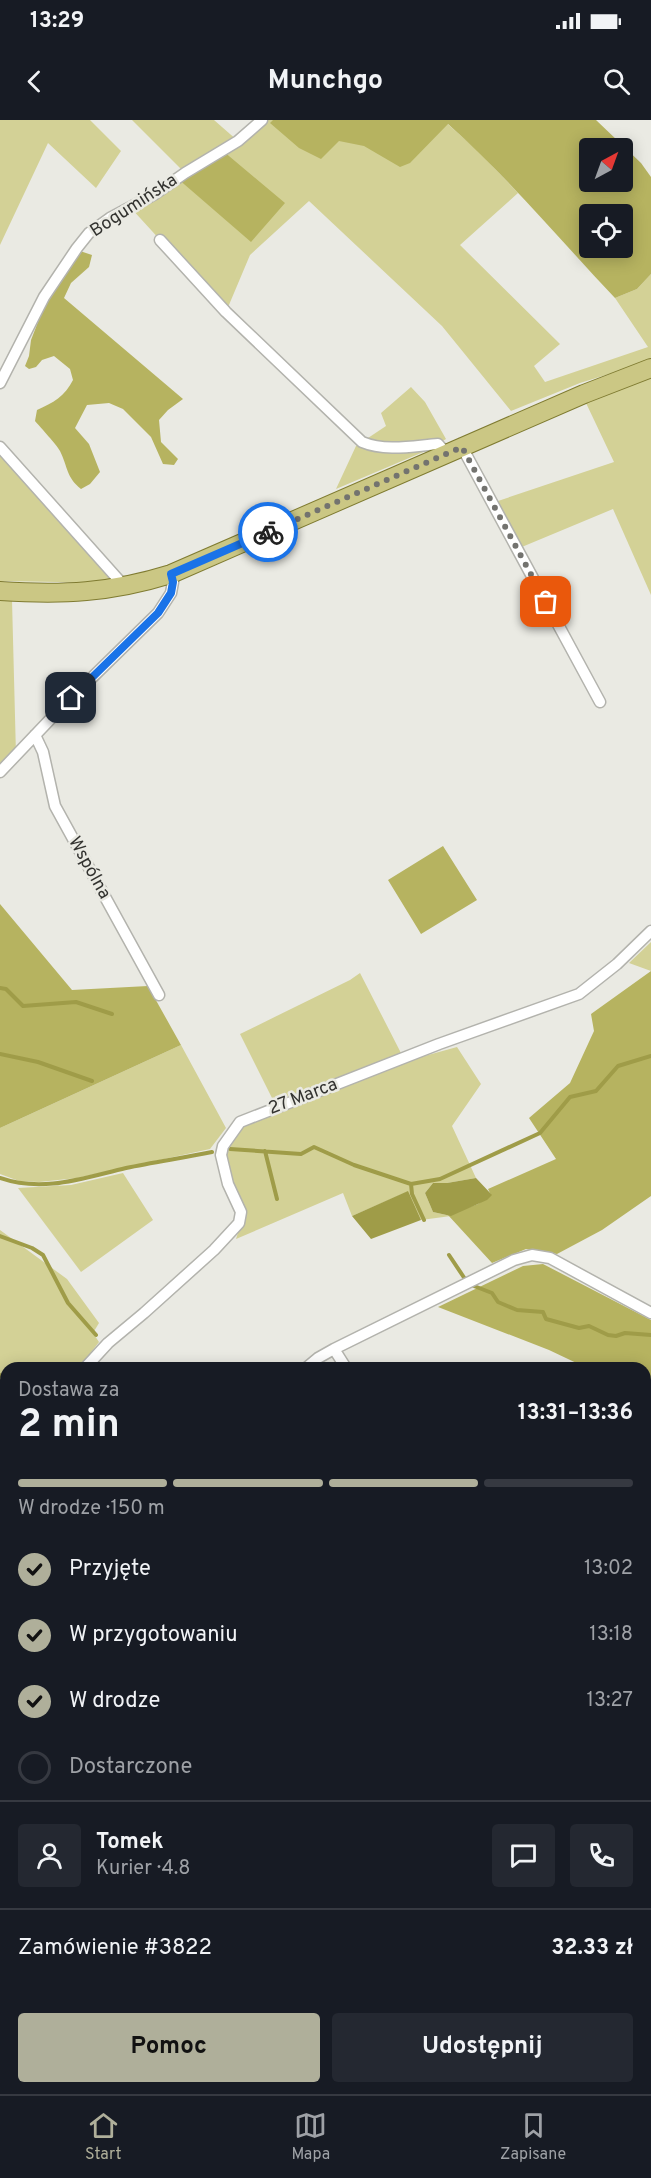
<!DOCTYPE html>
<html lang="pl">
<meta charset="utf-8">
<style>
:root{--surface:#171b24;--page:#242831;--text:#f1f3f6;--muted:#9ea1a6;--line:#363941;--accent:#afaf9a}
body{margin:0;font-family:Overpass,sans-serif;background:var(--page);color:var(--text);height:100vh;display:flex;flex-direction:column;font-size:22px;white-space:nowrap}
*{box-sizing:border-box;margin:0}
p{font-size:20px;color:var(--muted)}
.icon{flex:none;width:33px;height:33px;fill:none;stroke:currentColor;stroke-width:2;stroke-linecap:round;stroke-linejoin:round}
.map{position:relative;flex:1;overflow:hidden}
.drawer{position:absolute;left:0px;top:1242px;width:651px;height:732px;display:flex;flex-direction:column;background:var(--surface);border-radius:18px 18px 0 0;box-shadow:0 3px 15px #0003}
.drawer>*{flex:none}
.needle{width:39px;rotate:41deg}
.buttons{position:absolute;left:579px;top:18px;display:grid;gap:12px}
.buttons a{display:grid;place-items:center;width:54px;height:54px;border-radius:6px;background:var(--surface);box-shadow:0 3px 15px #0003;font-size:30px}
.pin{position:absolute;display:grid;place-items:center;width:51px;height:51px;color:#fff;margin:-26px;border-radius:12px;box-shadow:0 3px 9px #0006}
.courier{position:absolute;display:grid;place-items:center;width:60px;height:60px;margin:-30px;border:4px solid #1a73e8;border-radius:50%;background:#fff;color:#222;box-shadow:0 2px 8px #0007}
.overview em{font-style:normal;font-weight:700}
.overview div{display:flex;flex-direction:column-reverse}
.overview{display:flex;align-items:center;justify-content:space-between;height:102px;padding:0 18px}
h1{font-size:39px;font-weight:700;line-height:45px}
.bar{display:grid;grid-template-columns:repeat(4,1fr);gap:9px 6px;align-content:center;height:72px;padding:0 18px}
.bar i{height:8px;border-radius:4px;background:var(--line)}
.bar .active{background:var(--accent)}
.bar p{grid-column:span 4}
.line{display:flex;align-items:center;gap:15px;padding:0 18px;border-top:2px solid var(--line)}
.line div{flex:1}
.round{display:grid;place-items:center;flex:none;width:63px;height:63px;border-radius:6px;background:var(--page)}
ol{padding:0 18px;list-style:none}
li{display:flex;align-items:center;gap:18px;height:66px}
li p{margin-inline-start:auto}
li .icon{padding:6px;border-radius:50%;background:var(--accent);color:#111;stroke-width:4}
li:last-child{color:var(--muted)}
li i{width:33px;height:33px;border:3px solid var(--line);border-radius:50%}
.button{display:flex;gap:12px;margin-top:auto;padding:12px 18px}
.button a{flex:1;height:69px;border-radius:6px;background:var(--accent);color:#111;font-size:24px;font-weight:700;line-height:69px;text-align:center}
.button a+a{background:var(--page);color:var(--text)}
.status{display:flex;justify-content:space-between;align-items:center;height:42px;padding:0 30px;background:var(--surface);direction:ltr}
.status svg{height:16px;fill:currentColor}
header{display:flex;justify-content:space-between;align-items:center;height:78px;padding:0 18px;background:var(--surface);font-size:27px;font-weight:700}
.tab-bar{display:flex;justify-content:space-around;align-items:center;height:84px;border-top:2px solid var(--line);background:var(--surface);font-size:16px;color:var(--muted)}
.tab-bar a{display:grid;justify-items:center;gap:3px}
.tab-bar .active{color:var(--accent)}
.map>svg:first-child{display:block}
.green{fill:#d3d196}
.forest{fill:#b6b360;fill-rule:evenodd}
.water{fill:#9f9c48}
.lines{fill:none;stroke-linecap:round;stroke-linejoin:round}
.stream{stroke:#9f9c48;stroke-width:4}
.minor-casing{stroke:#b3b3ad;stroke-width:13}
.primary-casing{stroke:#7f7b31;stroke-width:20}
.minor{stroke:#fff;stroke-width:10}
.primary{stroke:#cbc784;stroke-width:18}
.done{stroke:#73736f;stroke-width:6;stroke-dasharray:0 10.8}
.route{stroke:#1a73e8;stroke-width:8}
.labels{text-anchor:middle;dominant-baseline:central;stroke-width:5;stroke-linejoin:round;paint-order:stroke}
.street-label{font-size:18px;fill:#333330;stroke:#eaeae3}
</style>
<div class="status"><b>13:29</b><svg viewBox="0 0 49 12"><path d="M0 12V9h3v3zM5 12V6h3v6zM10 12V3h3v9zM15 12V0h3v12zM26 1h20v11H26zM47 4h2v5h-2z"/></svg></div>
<header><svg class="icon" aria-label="back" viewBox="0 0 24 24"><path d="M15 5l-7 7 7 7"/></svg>Munchgo<svg class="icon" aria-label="search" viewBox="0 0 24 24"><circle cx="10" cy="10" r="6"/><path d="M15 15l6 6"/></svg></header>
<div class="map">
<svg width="651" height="1974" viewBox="0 0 651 1974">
<rect width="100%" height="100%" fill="#eaeae3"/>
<path class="green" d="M0,0H90L121,31L96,68L48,23L0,125Z
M132,0H214L238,21L262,0H443L476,29L518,73L460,125L560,224L534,246L545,262L648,227L615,178L637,169L651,154V241L580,263L511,291L442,206L309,81L250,135L226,192L130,87L185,53Z
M651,256V475L613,389L517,429L492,383L614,342L586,283Z
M411,267L425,282L446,319L428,330L336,369L356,326L386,306L381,293Z
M0,334L116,463L0,461Z
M0,480H12L16,635L0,645Z
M651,822V851L629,843Z
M360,853L402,935L275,984L240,914L350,860Z
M181,925L226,1008L210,1029L77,1058L39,1062L19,1061L0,1054V1008Z
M457,927L481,964L452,1006L476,1058L447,1063H433L425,1073L433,1092L451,1096L421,1100L407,1072L352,1096L343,1073L236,1119L245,1091C231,1059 212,1029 246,1002L410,940Z
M123,1053L153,1100L81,1152L18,1068L71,1065Z
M0,1110L67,1159L99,1203L93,1213L99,1222L79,1248H6V1288L0,1290Z
M6,1305V1547L0,1541V1308Z
M651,1315V1385L645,1375V1319Z
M651,1479V1510L645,1500V1482Z
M1,1833L6,1838V1968H60L55,1974H0Z
M651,1912V1956H645V1916Z
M432,1968H516L508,1974H433Z
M518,1968H588L582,1974H522Z"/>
<path class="forest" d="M273,0H596L641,43L651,57V154L637,169L615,178C560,120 508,57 448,4L410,43L400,47L364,26L339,21L321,39L299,28L270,3ZM590,28H622V62H590ZM590,94H622V128H590Z
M223,31L285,83L251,122L177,58Z
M80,131L92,135L89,147L71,163L64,178L183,279L168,290L159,300L161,322L178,339L174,345L163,344L151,317L123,289L109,283L87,285L75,308L89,324L100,352L90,364L81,369C66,357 68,347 60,331C57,325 41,308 35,301L37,290C53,283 65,276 73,260L70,249L54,236L42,240L36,247L29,249L25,246L29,236L31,220L43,189Z
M443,726L477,780L421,814L388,760Z
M0,784L72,870L148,866L181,925L0,1008Z
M651,851V1076L602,1110L557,1134L526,1129L492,1143L448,1095L478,1084L491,1075L488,1069L556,1039L529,998L570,963L594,911L591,894Z
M543,1144L651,1200V1315L645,1319V1248H587L549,1230L438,1187L523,1146Z
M6,1314V1440L0,1448V1317Z
M60,1968H204L206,1974H55Z"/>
<path class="water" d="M476,1058L492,1075L487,1080L451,1096L433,1092L425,1073L433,1063H447Z
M408,1071L421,1100L371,1119L352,1096Z"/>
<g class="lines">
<path class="stream" d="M0,868L6,869L23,886L76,882L112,894
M0,934L38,942L92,961
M230,1029L301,1034L314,1027L354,1045L411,1064L440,1059L540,1013L570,977L596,971L618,946L651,936
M265,1031L277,1079
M0,1058C43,1073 83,1058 126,1048C154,1042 183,1038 212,1032
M411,1064L412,1074L424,1100
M0,1116L32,1128L43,1135L68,1183L96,1215
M449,1135L465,1159
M474,1166L492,1173L498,1182L517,1190L543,1192L546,1199L579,1208L589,1206L608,1215L616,1216L625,1213L651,1215
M0,1255L6,1260"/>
<defs>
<path id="minor" d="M160,120L226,192L362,322C386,332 413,326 438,324L446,333
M0,263L44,177L77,128L89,113L110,98L155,74L185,53L238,21L262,0
M0,327L125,467
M462,327L600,582
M35,615L43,632L55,686L159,875
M0,652L60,589L158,493L171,473L173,462L171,454
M334,1229L514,1140L532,1135L550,1138L651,1193
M85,1248L108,1223L144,1193L214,1130L239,1103L241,1092L228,1064L221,1035L223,1026L240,1002L439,924L579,874L617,844L651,811
M306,1248L318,1238L334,1229L346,1248
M0,1300L6,1296
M645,1715L651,1726
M0,1731L6,1737
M645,1767L651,1763
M645,1960L651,1961
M219,1968L221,1974
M239,1968L246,1974
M352,1974L360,1968
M589,1974L596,1968"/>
<path id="primary" d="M0,471C63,475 110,473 171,454L584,274L651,248"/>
</defs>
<use href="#minor" class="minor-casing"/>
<use href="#primary" class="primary-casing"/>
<use href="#minor" class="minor"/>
<use href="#primary" class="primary"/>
</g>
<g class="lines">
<path class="done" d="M268,412L462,327L546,482"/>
<path class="route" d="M71,578L158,493L171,473L173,462L171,454L268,412"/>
</g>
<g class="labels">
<g class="street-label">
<text transform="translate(134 86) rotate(-33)">Bogumińska</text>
<text transform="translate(89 748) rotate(61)">Wspólna</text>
<text transform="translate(303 977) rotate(-21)">27 Marca</text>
</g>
</g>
</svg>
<div class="buttons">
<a><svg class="needle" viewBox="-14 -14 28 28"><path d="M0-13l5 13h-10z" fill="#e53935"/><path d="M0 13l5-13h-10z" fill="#9ea1a6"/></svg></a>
<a><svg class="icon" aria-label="locate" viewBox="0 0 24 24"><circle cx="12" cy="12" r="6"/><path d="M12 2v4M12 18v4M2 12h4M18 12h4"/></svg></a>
</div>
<div class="pin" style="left:546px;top:482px;background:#ea580c"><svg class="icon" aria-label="bag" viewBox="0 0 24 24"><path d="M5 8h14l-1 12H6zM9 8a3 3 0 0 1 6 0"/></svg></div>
<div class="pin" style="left:71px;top:578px;background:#1f2937"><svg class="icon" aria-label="home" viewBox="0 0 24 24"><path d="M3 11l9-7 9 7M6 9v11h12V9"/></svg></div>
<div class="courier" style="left:268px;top:412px"><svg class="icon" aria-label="bike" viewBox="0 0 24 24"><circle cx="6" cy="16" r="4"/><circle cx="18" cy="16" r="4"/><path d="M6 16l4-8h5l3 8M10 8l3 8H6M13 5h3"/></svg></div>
<section class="drawer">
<div class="overview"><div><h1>2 min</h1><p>Dostawa za</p></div><em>13:31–13:36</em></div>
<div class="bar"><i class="active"></i><i class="active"></i><i class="active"></i><i></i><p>W drodze · 150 m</p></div>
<ol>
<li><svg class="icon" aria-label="check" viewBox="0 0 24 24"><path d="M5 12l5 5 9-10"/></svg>Przyjęte<p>13:02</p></li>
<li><svg class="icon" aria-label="check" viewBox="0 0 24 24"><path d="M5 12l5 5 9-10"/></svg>W przygotowaniu<p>13:18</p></li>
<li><svg class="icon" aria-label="check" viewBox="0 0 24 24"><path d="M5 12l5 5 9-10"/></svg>W drodze<p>13:27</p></li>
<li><i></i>Dostarczone</li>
</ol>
<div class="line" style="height:108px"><a class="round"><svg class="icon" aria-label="person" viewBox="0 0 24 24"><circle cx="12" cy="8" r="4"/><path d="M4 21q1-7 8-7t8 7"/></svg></a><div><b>Tomek</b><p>Kurier · 4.8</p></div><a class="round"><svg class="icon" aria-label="chat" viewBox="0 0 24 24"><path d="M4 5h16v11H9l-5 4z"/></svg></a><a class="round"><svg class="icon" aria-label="phone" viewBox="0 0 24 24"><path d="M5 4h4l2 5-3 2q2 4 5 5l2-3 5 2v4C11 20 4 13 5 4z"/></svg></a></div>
<div class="line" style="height:78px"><div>Zamówienie #3822</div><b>32.33 zł</b></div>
<div class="button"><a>Pomoc</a><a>Udostępnij</a></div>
</section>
</div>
<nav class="tab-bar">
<a class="active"><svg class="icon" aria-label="home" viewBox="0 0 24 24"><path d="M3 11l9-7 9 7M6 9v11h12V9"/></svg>Start</a>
<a><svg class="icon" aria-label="map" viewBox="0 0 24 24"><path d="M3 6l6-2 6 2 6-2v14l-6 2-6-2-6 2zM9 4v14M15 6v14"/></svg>Mapa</a>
<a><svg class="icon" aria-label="saved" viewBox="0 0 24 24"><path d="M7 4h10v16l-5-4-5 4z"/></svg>Zapisane</a>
</nav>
